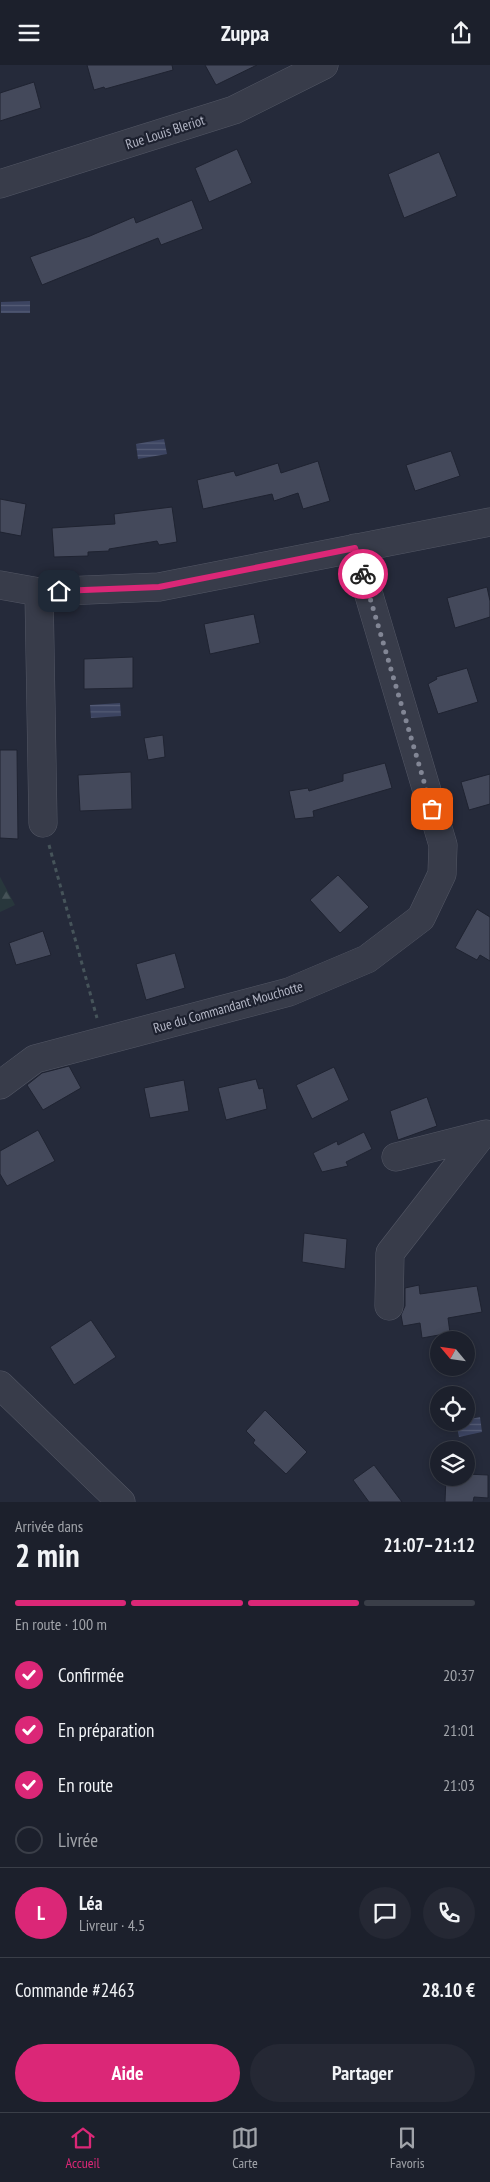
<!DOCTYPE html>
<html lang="fr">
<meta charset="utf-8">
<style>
:root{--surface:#1c202c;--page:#252834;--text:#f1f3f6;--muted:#a0a3a9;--line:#3a3e48;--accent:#db2777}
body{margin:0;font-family:"PT Sans Narrow",sans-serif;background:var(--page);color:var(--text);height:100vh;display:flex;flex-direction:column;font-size:19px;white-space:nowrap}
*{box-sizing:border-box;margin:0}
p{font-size:16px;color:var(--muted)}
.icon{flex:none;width:28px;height:28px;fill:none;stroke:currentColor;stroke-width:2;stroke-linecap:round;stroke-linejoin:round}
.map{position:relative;height:1437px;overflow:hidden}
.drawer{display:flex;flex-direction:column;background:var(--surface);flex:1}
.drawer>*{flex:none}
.needle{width:32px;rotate:299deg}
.controls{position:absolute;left:430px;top:1266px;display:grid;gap:10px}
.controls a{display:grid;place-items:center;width:45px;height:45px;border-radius:50%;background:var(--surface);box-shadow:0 2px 8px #0003,0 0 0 1px var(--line);font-size:25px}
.pin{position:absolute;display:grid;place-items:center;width:42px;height:42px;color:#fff;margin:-21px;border-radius:10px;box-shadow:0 2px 8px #0006}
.courier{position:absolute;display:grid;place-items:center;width:50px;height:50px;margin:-25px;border:4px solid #db2777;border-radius:50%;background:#fff;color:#222;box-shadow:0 1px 6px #0007}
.summary em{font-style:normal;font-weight:600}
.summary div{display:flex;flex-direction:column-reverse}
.summary{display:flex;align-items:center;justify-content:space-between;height:85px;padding:0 15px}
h1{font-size:32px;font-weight:600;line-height:38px}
.bar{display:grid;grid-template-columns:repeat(4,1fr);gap:8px 5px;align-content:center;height:60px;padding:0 15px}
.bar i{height:6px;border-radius:4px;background:var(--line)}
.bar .active{background:var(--accent)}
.bar p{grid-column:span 4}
.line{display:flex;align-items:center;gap:12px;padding:0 15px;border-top:1px solid var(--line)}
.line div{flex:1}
.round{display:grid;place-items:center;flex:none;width:52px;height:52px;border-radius:26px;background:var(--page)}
ol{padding:0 15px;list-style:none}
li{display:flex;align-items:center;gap:15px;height:55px}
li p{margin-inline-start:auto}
li .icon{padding:5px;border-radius:50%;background:var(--accent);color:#fff;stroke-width:4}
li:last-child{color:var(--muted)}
li i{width:28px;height:28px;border:2px solid var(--line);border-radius:50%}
.cta{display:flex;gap:10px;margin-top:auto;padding:10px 15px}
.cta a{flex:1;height:58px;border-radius:30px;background:var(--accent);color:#fff;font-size:20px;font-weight:600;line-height:58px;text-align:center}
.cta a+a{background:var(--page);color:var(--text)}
header{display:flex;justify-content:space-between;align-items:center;height:65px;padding:0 15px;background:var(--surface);font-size:22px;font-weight:600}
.menu{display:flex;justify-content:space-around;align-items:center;height:70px;border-top:1px solid var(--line);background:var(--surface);font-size:14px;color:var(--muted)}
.menu a{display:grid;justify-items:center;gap:2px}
.menu .active{color:var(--accent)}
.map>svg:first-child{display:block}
.forest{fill:url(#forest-firs)}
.water{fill:url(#water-rules)}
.building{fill:#44495b;stroke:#1f2331}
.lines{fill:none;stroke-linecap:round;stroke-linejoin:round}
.minor-casing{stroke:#535765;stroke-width:29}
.path{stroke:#46545a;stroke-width:3;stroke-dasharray:4 4;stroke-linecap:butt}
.minor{stroke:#383c4a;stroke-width:28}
.done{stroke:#828695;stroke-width:5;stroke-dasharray:0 9}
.route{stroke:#db2777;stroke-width:6}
.labels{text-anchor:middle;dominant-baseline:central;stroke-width:4.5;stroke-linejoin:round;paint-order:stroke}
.street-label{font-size:14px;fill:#b4b7c6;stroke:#1d212f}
</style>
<header><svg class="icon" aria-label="menu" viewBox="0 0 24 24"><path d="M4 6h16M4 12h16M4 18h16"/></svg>Zuppa<svg class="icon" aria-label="share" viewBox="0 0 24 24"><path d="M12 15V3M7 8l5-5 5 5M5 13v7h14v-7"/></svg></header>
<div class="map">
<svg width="490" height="1437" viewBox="0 0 490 1437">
<defs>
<pattern id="forest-firs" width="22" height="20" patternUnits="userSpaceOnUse" patternTransform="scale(1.25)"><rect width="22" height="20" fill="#28373c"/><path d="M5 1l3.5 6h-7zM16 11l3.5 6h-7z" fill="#455257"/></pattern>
<pattern id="water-rules" width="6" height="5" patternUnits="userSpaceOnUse" patternTransform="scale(1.25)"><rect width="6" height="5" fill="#3c4461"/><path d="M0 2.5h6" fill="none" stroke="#565d76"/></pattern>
</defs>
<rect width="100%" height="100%" fill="#252a3a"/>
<path class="forest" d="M0,812L15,840L0,847Z"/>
<path class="water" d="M30,236V248H1V237Z
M164,374L167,389L138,394L136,379Z
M120,638L121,651L91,653L90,640Z
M480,1352L482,1367L459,1372L456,1358H466V1355Z"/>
<path class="building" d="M87,0H172L173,5L105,24L104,22L94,25Z
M205,0H257L216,20Z
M34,17L41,43L0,56V28Z
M237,84L252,118L209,137L195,103Z
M439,87L457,131L404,153L388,109Z
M192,135L203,164L161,180L158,173L42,220L30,192L90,171L134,152L136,158Z
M451,386L460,411L415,426L406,400Z
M318,396L330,436L303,444L298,428L274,436L272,429L203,444L197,415L234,406L236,411L278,398L281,408Z
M0,434L26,439L21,471L0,467Z
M172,442L177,477L159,480L157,476L109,484V486L88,487V491L54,492L52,463L115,459L114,449Z
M487,522L490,536V552L455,563L447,533Z
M254,549L260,578L210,589L204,559Z
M133,592V623L84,624V594Z
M467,603L478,637L438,649L428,619L437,614L436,612Z
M163,670L165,692L148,695L144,673Z
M0,685H17L18,774L0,773Z
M385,698L392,723L313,746L314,752L295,754L289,726L308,723L309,726L343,716V709Z
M131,707L132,744L80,746L78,710Z
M490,709V739L469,745L461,717Z
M338,810L369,842L340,868L310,835Z
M477,844L490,852V896L480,890L477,895L455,883Z
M43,866L51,890L16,900L9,878Z
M175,888L185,923L146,935L136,899Z
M69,1001L81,1023L43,1045L27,1020L42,1008Z
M334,1002L349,1035L312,1054L296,1020Z
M256,1014L259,1024L263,1023L267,1044L226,1055L218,1023Z
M184,1015L189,1046L150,1053L144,1023Z
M427,1032L437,1061L398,1075L390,1046Z
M38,1065L55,1096L7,1121L0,1109V1086Z
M364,1067L372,1084L346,1097L348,1101L322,1107L313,1088L337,1076L338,1080Z
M304,1168L347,1174L345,1204L302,1197Z
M419,1220L420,1229L477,1221L482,1247L448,1253L450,1268L422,1273L420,1258L403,1261L401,1250L405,1241V1223Z
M91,1255L116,1292L74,1320L50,1282Z
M265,1345L307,1387L286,1409L253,1378L255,1375L246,1366Z
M374,1400L402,1437H369L353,1415Z
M466,1409L488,1410V1433L474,1432L473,1437H445L446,1412H466Z"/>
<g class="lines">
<defs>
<path id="minor" d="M0,119L234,45L324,0
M0,520L39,527L159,522L490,457
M39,527L43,758
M0,1020L35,994L289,927L367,894L421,853L442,809L443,780L355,483
M396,1092L486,1069
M389,1241L390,1188L481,1071
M0,1320L121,1437"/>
</defs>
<use href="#minor" class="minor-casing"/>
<path class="path" d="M49,780L97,953"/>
<use href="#minor" class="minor"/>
</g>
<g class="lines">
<path class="done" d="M363,509L432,744"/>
<path class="route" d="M59,526L159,522L355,483L363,509"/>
</g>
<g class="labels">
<g class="street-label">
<text transform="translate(165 67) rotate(-18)">Rue Louis Bleriot</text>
<text transform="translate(228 942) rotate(-16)">Rue du Commandant Mouchotte</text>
</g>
</g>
</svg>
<div class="controls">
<a><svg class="needle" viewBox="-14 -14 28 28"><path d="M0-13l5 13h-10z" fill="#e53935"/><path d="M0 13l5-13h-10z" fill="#a0a3a9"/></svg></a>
<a><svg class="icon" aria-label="locate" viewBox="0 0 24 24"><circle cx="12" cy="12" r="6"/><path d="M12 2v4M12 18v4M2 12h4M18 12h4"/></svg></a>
<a><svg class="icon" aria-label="layers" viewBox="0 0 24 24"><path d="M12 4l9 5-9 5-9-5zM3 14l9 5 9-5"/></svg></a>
</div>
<div class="pin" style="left:432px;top:744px;background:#ea580c"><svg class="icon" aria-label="bag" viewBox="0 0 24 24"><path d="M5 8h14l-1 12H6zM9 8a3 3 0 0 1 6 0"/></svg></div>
<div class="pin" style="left:59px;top:526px;background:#1f2937"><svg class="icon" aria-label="home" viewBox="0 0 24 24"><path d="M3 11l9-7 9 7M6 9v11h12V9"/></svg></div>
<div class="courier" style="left:363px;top:509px"><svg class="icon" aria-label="bike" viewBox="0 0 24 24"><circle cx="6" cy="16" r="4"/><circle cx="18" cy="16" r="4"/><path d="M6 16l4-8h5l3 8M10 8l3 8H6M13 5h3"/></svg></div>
</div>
<section class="drawer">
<div class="summary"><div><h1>2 min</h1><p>Arrivée dans</p></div><em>21:07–21:12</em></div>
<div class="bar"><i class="active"></i><i class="active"></i><i class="active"></i><i></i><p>En route · 100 m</p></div>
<ol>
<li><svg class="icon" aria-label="check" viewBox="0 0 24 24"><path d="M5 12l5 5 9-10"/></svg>Confirmée<p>20:37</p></li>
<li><svg class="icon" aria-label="check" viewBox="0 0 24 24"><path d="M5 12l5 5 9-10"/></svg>En préparation<p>21:01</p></li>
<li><svg class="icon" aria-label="check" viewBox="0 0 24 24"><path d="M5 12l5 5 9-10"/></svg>En route<p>21:03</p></li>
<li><i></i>Livrée</li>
</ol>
<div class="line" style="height:90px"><b class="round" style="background:var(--accent);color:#fff">L</b><div><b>Léa</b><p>Livreur · 4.5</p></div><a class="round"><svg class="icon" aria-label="chat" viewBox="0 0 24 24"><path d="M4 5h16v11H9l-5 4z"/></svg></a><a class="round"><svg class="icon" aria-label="phone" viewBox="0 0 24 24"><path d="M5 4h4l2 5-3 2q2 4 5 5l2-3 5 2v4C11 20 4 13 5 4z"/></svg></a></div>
<div class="line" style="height:65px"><div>Commande #2463</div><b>28.10 €</b></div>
<div class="cta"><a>Aide</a><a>Partager</a></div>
</section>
<nav class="menu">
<a class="active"><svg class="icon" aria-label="home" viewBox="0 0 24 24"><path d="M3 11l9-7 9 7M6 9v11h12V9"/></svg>Accueil</a>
<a><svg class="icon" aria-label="map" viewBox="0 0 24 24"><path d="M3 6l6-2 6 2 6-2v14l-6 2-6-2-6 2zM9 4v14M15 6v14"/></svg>Carte</a>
<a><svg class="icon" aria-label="saved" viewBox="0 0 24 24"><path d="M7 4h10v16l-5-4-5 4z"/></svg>Favoris</a>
</nav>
